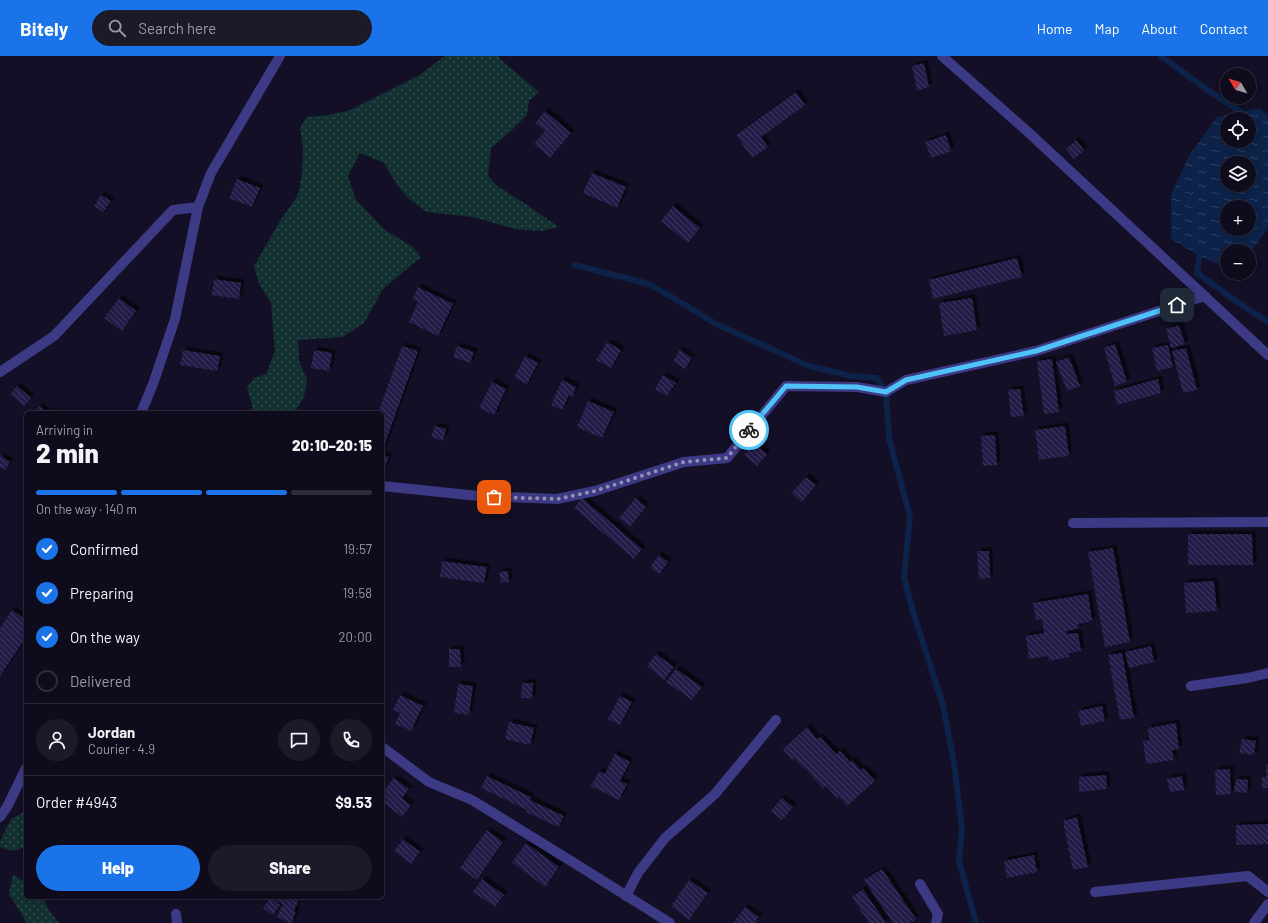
<!DOCTYPE html>
<meta charset="utf-8">
<style>
:root{--surface:#0e0b1c;--page:#1c1929;--text:#f1f3f6;--muted:#9b9ba3;--line:#2e2b3b;--accent:#1a73e8}
body{margin:0;font-family:Barlow,sans-serif;background:var(--page);color:var(--text);height:100vh;display:flex;flex-direction:column;font-size:15px;white-space:nowrap}
*{box-sizing:border-box;margin:0}
p{font-size:13px;color:var(--muted)}
.icon{flex:none;width:22px;height:22px;fill:none;stroke:currentColor;stroke-width:2;stroke-linecap:round;stroke-linejoin:round}
.map{position:relative;flex:1;overflow:hidden}
.panel{position:absolute;left:24px;top:355px;width:360px;height:488px;display:flex;flex-direction:column;background:var(--surface);border-radius:6px;box-shadow:0 2px 6px #0003,0 0 0 1px var(--line)}
.panel>*{flex:none}
.needle{width:26px;rotate:308deg}
.tools{position:absolute;left:1220px;top:12px;display:grid;gap:8px}
.tools a{display:grid;place-items:center;width:36px;height:36px;border-radius:50%;background:var(--surface);box-shadow:0 2px 6px #0003,0 0 0 1px var(--line);font-size:20px}
.pin{position:absolute;display:grid;place-items:center;width:34px;height:34px;color:#fff;margin:-17px;border-radius:8px;box-shadow:0 2px 6px #0006}
.courier{position:absolute;display:grid;place-items:center;width:40px;height:40px;margin:-20px;border:3px solid #4fc3f7;border-radius:50%;background:#fff;color:#222;box-shadow:0 1px 5px #0007}
.summary em{font-style:normal;font-weight:800}
.summary div{display:flex;flex-direction:column-reverse}
.summary{display:flex;align-items:center;justify-content:space-between;height:68px;padding:0 12px}
h1{font-size:26px;font-weight:800;line-height:30px}
.bar{display:grid;grid-template-columns:repeat(4,1fr);gap:6px 4px;align-content:center;height:48px;padding:0 12px}
.bar i{height:5px;border-radius:3px;background:var(--line)}
.bar .selected{background:var(--accent)}
.bar p{grid-column:span 4}
.line{display:flex;align-items:center;gap:10px;padding:0 12px;border-top:1px solid var(--line)}
.line div{flex:1}
.round{display:grid;place-items:center;flex:none;width:42px;height:42px;border-radius:21px;background:var(--page)}
ol{padding:0 12px;list-style:none}
li{display:flex;align-items:center;gap:12px;height:44px}
li p{margin-inline-start:auto}
li .icon{padding:4px;border-radius:50%;background:var(--accent);color:#fff;stroke-width:4}
li:last-child{color:var(--muted)}
li i{width:22px;height:22px;border:2px solid var(--line);border-radius:50%}
.cta{display:flex;gap:8px;margin-top:auto;padding:8px 12px}
.cta a{flex:1;height:46px;border-radius:24px;background:var(--accent);color:#fff;font-size:16px;font-weight:800;line-height:46px;text-align:center}
.cta a+a{background:var(--page);color:var(--text)}
header{display:flex;align-items:center;gap:24px;box-sizing:border-box;height:56px;padding:0 20px;background:var(--accent);color:#fff}
header strong{font-size:19px}
nav{display:flex;gap:22px;margin-inline-start:auto;font-size:14px}
.search{width:280px;height:36px;background:var(--page);display:flex;align-items:center;gap:10px;box-sizing:border-box;padding:0 14px;border-radius:22px;color:var(--muted);font-size:15px}
.map>svg:first-child{display:block}
.grass{fill:url(#grass-dots)}
.water{fill:url(#water-ripples);fill-rule:evenodd}
.lines{fill:none;stroke-linecap:round;stroke-linejoin:round}
.stream{stroke:#0c2248;stroke-width:6}
.building{fill:url(#building-back-hatch);filter:url(#shadow)}
.service{stroke:#3d3a85;stroke-width:10}
.minor{stroke:#3d3a85;stroke-width:10}
.done{stroke:#948fb3;stroke-width:4;stroke-dasharray:0 7.2}
.route{stroke:#4fc3f7;stroke-width:5}
</style>
<header>
<strong>Bitely</strong>
<div class="search"><svg class="icon" aria-label="search" viewBox="0 0 24 24"><circle cx="10" cy="10" r="6"/><path d="M15 15l6 6"/></svg>Search here</div>
<nav><a>Home</a><a>Map</a><a>About</a><a>Contact</a></nav>
</header>
<div class="map">
<svg width="1268" height="867" viewBox="0 0 1268 867">
<defs>
<pattern id="grass-dots" width="8" height="8" patternUnits="userSpaceOnUse"><rect width="8" height="8" fill="#12302f"/><path d="M2 2h.1M6 6h.1" fill="none" stroke="#344d4e" stroke-width="1.8" stroke-linecap="round"/></pattern>
<pattern id="water-ripples" width="26" height="14" patternUnits="userSpaceOnUse"><rect width="26" height="14" fill="#0c2248"/><path d="M2 4q2-2 4 0t4 0M15 11q2-2 4 0t4 0" fill="none" stroke="#2f4163"/></pattern>
<pattern id="building-back-hatch" width="6" height="6" patternUnits="userSpaceOnUse"><rect width="6" height="6" fill="#241b47"/><path d="M-1 5l2 2M0 0l6 6M5-1l2 2" fill="none" stroke="#433b63"/></pattern>
<filter id="shadow"><feDropShadow dx="3.5" dy="-3.5" stdDeviation="0" flood-color="#0009"/></filter>
</defs>
<rect width="100%" height="100%" fill="#130f26"/>
<path class="grass" d="M445,0H499L500,3L539,36L529,45L527,59L510,76L491,92L488,120L497,130L521,145L559,171L541,175L515,173L473,161L427,156L409,143L397,129L384,107L360,97L348,120L356,144L385,174L413,191L421,201L383,233L364,267L343,281L298,284L299,305L307,324L304,341L295,356L252,357V349L247,331L254,322L266,318L275,296L271,247L259,228L254,210L280,165L298,139L302,117L303,93L300,72L307,61L328,59L348,55L418,20Z
M26,755V790L14,795L0,791V785L11,763Z
M13,818L26,827V841H43L49,854L59,867H27L9,838Z"/>
<path class="water" d="M1259,52L1268,60V172L1249,198V195H1227V209L1209,205L1171,183V139L1189,100L1217,61ZM1227,63H1249V85H1227ZM1227,107H1249V129H1227ZM1227,151H1249V173H1227Z"/>
<g class="lines">
<path class="stream" d="M1161,0L1209,35L1241,56L1244,63
M1201,192L1197,217L1236,245L1268,266
M575,209L649,228L687,250L714,267L809,310L851,320L877,322L886,336L889,382L910,461L904,521L913,556L943,649L954,707L962,773L959,805L976,867"/>
</g>
<path class="building" d="M924,7L929,31L917,35L912,10Z
M796,36L805,49L761,81L768,91L752,102L736,79Z
M545,55L571,77L550,102L534,88L545,75L535,67Z
M946,79L951,95L931,102L925,86Z
M1076,84L1084,94L1074,103L1066,93Z
M592,117L626,131L617,152L583,137Z
M237,123L260,132L252,151L229,142Z
M101,139L111,145L103,156L94,150Z
M673,150L700,172L688,187L661,165Z
M1017,202L1022,221L933,243L929,224Z
M214,223L241,227L239,243L212,239Z
M418,231L453,248L438,280L409,266L418,246L412,243Z
M119,242L136,255L122,275L104,262Z
M972,242L977,274L944,280L939,247Z
M1179,269L1185,288L1171,292L1166,273Z
M607,286L621,294L611,312L596,304Z
M1115,288L1127,326L1115,330L1104,292Z
M1168,289L1173,311L1157,315L1152,292Z
M402,290L418,295L382,396V357H378Z
M457,290L474,296L470,307L453,301Z
M1186,292L1197,334L1183,337L1172,295Z
M183,294L220,300L217,315L180,309Z
M314,294L332,297L329,315L311,312Z
M680,294L692,302L685,313L673,305Z
M525,300L538,307L527,328L514,321Z
M1069,301L1080,330L1067,335L1056,306Z
M1052,303L1059,356L1044,358L1037,305Z
M663,319L676,327L667,340L655,333Z
M1158,323L1161,337L1117,349L1114,335Z
M562,324L576,331L572,341L569,339L562,354L551,349Z
M492,326L506,333L494,359L479,352Z
M17,330L31,342L24,350L10,338Z
M1020,333L1024,360L1011,361L1008,334Z
M588,345L614,356L602,382L577,371Z
M40,350L47,357H33Z
M435,370L446,373L443,385L431,381Z
M1065,370L1069,400L1039,404L1035,374Z
M995,379L997,409L983,410L981,380Z
M754,387L767,398L757,410L744,399Z
M0,399L10,406L5,414L0,411Z
M382,399L389,401L384,413L382,412Z
M806,421L816,429L802,446L791,437Z
M582,442L642,493L634,503L574,452Z
M636,442L646,451L630,471L619,462Z
M1188,478H1252L1253,509H1188Z
M1113,492L1130,586L1105,591L1088,496Z
M977,495H989L990,522L979,523Z
M659,499L668,506L659,519L650,511Z
M442,505L487,511L484,527L440,521Z
M508,515L509,526H501L499,516Z
M1214,525L1217,555L1186,557L1184,527Z
M1088,538L1092,565L1078,568L1079,572L1067,575V578L1078,577L1081,595L1069,597V601L1049,605L1048,600L1029,603L1026,580L1044,577L1042,563L1036,564L1033,547Z
M12,554L26,564V581L0,620V572Z
M1151,590L1154,606L1129,612L1125,596Z
M449,593H460L461,611H449Z
M1122,597L1134,662L1120,664L1108,599Z
M656,598L674,611L664,624L647,610Z
M676,613L702,631L692,644L666,626Z
M522,627H533L532,643L521,642Z
M458,628L473,630L469,659L454,657Z
M400,639L423,650L411,675L395,668L400,657L393,654Z
M620,640L632,646L620,669L608,663Z
M1102,650L1105,665L1081,670L1078,655Z
M509,666L534,672L530,689L505,683Z
M1176,667L1179,693L1172,694L1174,704L1146,708L1143,685L1149,684L1148,672Z
M807,671L817,683L820,681L836,698L840,695L850,706L852,704L861,714L863,712L875,725L847,750L839,741L837,742L826,730L823,733L805,712L804,713L794,702L792,704L783,693Z
M1242,683L1256,685L1254,699L1239,697Z
M615,698L630,706L620,725L627,728L619,744L591,730L599,715L605,718Z
M1266,709H1268V732H1262V721H1266Z
M1230,713L1231,738L1216,739L1215,714Z
M1106,719L1107,733L1079,736V721Z
M487,720L531,741L530,744L564,760L558,771L526,756L527,754L481,732Z
M1182,720L1184,734L1170,736L1167,723Z
M394,722L409,733L402,742L411,749L402,761L382,745V737Z
M1236,723L1248,724L1247,737L1234,736Z
M782,742L793,751L782,764L771,755Z
M1077,761L1088,811L1073,814L1063,765Z
M1268,768V788L1236,789V769Z
M487,774L503,786L477,824L460,812Z
M403,783L420,796L411,808L394,795Z
M526,787L559,811L545,831L512,806Z
M1034,799L1037,816L1007,822L1004,805Z
M882,813L916,863L909,867H893L864,824Z
M482,823L504,839L495,851L473,836Z
M689,824L708,837L689,864L671,850Z
M863,833L886,867H869L852,841Z
M277,841H300L294,855L296,856L291,867L277,861L283,848L275,845Z
M270,842L280,849L273,859L263,852Z
M745,851L759,861L755,866L757,867H733Z"/>
<g class="lines">
<path class="service" d="M382,430L479,440L557,443L595,435L684,406L727,402L786,330L857,331L886,336L906,324L1036,295L1205,240
M1073,467L1268,466
M1191,630L1247,622L1268,617
M382,691L429,726L472,744L571,805
M920,828L938,858L936,867
M1095,836L1248,820L1268,836
M626,840L638,817L665,782L715,738L776,664
M176,858L177,867"/>
<path class="minor" d="M942,0L1028,76L1268,299
M0,316L54,280L173,154L198,151
M141,357L153,328L175,263L198,151L211,117L280,0
M0,761L7,751L26,712
M571,805L670,867
M1254,867L1268,848"/>
</g>
<g class="lines">
<path class="done" d="M494,441L557,443L595,435L684,406L727,402L749,374"/>
<path class="route" d="M749,374L786,330L857,331L886,336L906,324L1036,295L1177,249"/>
</g>
</svg>
<div class="tools">
<a><svg class="needle" viewBox="-14 -14 28 28"><path d="M0-13l5 13h-10z" fill="#e53935"/><path d="M0 13l5-13h-10z" fill="#9b9ba3"/></svg></a>
<a><svg class="icon" aria-label="locate" viewBox="0 0 24 24"><circle cx="12" cy="12" r="6"/><path d="M12 2v4M12 18v4M2 12h4M18 12h4"/></svg></a>
<a><svg class="icon" aria-label="layers" viewBox="0 0 24 24"><path d="M12 4l9 5-9 5-9-5zM3 14l9 5 9-5"/></svg></a>
<a>+</a>
<a>−</a>
</div>
<div class="pin" style="left:494px;top:441px;background:#ea580c"><svg class="icon" aria-label="bag" viewBox="0 0 24 24"><path d="M5 8h14l-1 12H6zM9 8a3 3 0 0 1 6 0"/></svg></div>
<div class="pin" style="left:1177px;top:249px;background:#1f2937"><svg class="icon" aria-label="home" viewBox="0 0 24 24"><path d="M3 11l9-7 9 7M6 9v11h12V9"/></svg></div>
<div class="courier" style="left:749px;top:374px"><svg class="icon" aria-label="bike" viewBox="0 0 24 24"><circle cx="6" cy="16" r="4"/><circle cx="18" cy="16" r="4"/><path d="M6 16l4-8h5l3 8M10 8l3 8H6M13 5h3"/></svg></div>
<section class="panel">
<div class="summary"><div><h1>2 min</h1><p>Arriving in</p></div><em>20:10–20:15</em></div>
<div class="bar"><i class="selected"></i><i class="selected"></i><i class="selected"></i><i></i><p>On the way · 140 m</p></div>
<ol>
<li><svg class="icon" aria-label="check" viewBox="0 0 24 24"><path d="M5 12l5 5 9-10"/></svg>Confirmed<p>19:57</p></li>
<li><svg class="icon" aria-label="check" viewBox="0 0 24 24"><path d="M5 12l5 5 9-10"/></svg>Preparing<p>19:58</p></li>
<li><svg class="icon" aria-label="check" viewBox="0 0 24 24"><path d="M5 12l5 5 9-10"/></svg>On the way<p>20:00</p></li>
<li><i></i>Delivered</li>
</ol>
<div class="line" style="height:72px"><a class="round"><svg class="icon" aria-label="person" viewBox="0 0 24 24"><circle cx="12" cy="8" r="4"/><path d="M4 21q1-7 8-7t8 7"/></svg></a><div><b>Jordan</b><p>Courier · 4.9</p></div><a class="round"><svg class="icon" aria-label="chat" viewBox="0 0 24 24"><path d="M4 5h16v11H9l-5 4z"/></svg></a><a class="round"><svg class="icon" aria-label="phone" viewBox="0 0 24 24"><path d="M5 4h4l2 5-3 2q2 4 5 5l2-3 5 2v4C11 20 4 13 5 4z"/></svg></a></div>
<div class="line" style="height:52px"><div>Order #4943</div><b>$9.53</b></div>
<div class="cta"><a>Help</a><a>Share</a></div>
</section>
</div>
